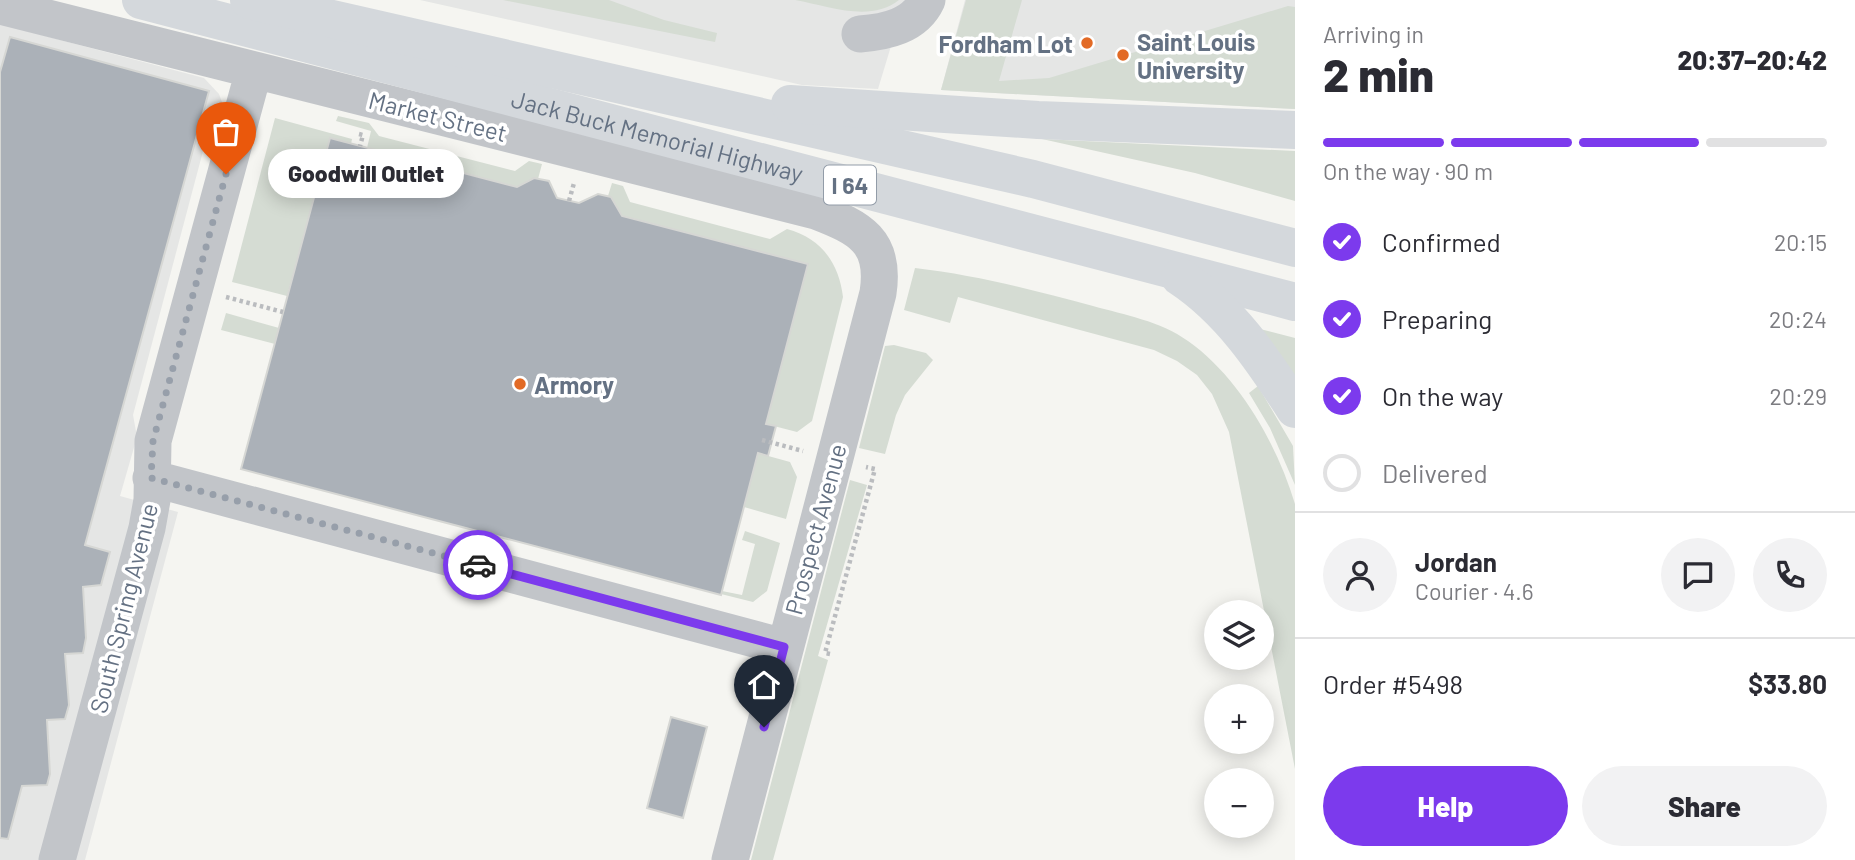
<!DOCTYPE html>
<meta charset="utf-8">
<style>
:root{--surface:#fff;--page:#f2f2f3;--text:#2b2b33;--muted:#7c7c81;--line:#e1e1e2;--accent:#7c3aed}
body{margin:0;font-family:Barlow,sans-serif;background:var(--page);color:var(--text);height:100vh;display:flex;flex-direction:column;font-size:26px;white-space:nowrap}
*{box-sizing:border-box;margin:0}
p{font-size:23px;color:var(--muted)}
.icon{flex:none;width:38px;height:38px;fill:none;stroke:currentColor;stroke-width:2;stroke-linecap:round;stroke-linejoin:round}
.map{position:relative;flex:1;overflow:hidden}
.details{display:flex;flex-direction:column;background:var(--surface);width:560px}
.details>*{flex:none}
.tools{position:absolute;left:1204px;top:600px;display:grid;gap:14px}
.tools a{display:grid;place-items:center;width:70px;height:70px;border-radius:50%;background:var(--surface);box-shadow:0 4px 18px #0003;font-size:35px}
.pin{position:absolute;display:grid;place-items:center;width:60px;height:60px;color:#fff;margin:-72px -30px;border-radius:50% 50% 50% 0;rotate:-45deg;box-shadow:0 0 7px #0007}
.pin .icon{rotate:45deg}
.courier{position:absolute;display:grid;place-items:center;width:70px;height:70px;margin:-35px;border:5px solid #7c3aed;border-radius:50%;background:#fff;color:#222;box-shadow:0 2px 9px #0007}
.bubble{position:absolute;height:49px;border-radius:24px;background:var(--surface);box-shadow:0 4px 18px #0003;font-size:23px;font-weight:800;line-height:49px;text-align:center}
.head em{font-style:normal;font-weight:800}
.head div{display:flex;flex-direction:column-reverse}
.head{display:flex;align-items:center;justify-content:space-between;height:119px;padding:0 28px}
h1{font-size:46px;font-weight:800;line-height:52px}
.bar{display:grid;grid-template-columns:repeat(4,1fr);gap:10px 7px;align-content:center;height:84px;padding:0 28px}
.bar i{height:9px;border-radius:5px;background:var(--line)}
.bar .current{background:var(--accent)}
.bar p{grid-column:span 4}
.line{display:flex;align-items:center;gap:18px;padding:0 28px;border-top:2px solid var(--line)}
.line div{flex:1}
.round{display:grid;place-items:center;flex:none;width:74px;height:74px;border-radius:37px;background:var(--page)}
ol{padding:0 28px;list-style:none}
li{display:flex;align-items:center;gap:21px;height:77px}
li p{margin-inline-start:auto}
li .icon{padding:7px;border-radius:50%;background:var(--accent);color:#fff;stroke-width:4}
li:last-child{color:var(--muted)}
li i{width:38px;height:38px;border:4px solid var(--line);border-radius:50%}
.primary-button{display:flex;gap:14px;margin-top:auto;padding:14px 28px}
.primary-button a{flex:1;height:80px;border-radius:42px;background:var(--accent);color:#fff;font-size:28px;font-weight:800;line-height:80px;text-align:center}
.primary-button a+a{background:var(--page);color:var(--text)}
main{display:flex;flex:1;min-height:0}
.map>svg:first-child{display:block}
.built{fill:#e5e6e5}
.green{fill:#d5dcd3}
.building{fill:#abb1b8;stroke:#d6d7d4;stroke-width:2}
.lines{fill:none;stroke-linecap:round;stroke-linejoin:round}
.path{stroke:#babcbf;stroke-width:4.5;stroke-dasharray:3.5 3.5;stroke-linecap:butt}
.minor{stroke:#c2c5c9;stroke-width:37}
.highway{stroke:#d4d8dc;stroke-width:38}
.done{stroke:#979faa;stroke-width:7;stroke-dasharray:0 12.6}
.route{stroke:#7c3aed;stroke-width:9}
.poi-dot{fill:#e26a25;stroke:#fff;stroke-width:2.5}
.labels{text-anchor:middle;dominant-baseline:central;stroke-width:7;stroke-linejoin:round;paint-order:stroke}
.shield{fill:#fff;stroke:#929ca8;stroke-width:2}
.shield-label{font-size:23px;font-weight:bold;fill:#647183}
.poi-label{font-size:24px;font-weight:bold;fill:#647183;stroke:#fff;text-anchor:start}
.street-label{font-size:24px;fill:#647183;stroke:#fff}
</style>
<main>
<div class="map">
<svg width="1295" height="860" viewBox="0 0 1295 860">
<rect width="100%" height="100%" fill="#f5f5f1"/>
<path class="built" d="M420,0H905L878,89L802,85Z
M965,0H1295V109L941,90Z
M0,24L204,78L219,94L223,105L221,123L211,121L133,415L137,437L120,496L178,512L85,860H0Z"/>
<path class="green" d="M503,0H609L664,20L717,33L715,42Z
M795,0H899C870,23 829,6 795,0Z
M966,0H1022L999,81L1049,78L1288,6L1295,7V109L941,90Z
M338,116L369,123L379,136L515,171L529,161L542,164L538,179L528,181L526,190L367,148L371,131L336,121Z
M275,118L352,139L351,144L330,138L287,296L232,282Z
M1042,139L1295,151V201L1195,173Z
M612,183L623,186L630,202L770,239L787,229C821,238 839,263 843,297L812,421L797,432L766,424L808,264L612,213L608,196Z
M915,268C976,275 1033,290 1093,306C1125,315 1160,321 1188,341C1239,377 1277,444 1295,504V769L1229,432L1212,394L1197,375L1177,361L1154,350L958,297L950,323L904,310Z
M226,313L279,328L275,344L221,330Z
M1256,328L1295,338V383Z
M894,345L926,353L933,360L905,395L896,415L885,454L859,448L885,346Z
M1258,386L1293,446L1295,485L1270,428L1249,393Z
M758,453L790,462L797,477L786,519L744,507Z
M850,480L867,485L818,656L828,660L773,860H751Z
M745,531L780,543L767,591L753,602L721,594L722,591L742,595L755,544L742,540Z"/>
<path class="building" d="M10,37L209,91L85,545L110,552L101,585L83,587L86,638L83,653L65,654L69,705L65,719L47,720L50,774L47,785L22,786L8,839L0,838V72Z
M330,138L517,187L534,178L549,181L557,198L579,203L598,194L611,197L622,216L808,264L766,424L776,426L768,456L758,453L721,595L241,469Z
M671,717L707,727L683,818L647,808Z"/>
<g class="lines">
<path class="path" d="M359,134L363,135L360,146
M569,201L574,183
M226,297L283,312
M762,440L803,451
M830,654L825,653L875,469L866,467"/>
<path class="minor" d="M0,6L816,211C860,228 886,241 878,293L730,860
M860,34C886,32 915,26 927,0
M151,478L784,647
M57,860L147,528L152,500L153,441L254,70"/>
<g class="highway">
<path id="s1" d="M141,0L1295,302"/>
<path d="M249,0L1033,179L1295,248"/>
<path d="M790,104L1038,120L1295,130"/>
<path d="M1180,277C1230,310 1263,360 1295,409"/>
</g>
</g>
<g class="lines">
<path class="done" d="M226,174L153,441L151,478L478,565"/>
<path class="route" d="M478,565L784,647L764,727"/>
</g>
<g class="poi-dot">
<circle cx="1087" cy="43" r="7"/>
<circle cx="1123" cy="55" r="7"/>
<circle cx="520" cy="384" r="7"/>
</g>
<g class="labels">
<rect class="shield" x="824" y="165.5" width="52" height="39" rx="5"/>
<g class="shield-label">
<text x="850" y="185">I 64</text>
</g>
<g class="poi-label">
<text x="1137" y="41">Saint Louis<tspan x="1137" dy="28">University</tspan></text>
<text x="1073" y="43" text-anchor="end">Fordham Lot</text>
<text x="534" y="384">Armory</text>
</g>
<g class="street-label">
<text transform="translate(438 116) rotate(14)">Market Street</text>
<text stroke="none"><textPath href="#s1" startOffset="534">Jack Buck Memorial Highway</textPath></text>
<text transform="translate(815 529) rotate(-75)">Prospect Avenue</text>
<text transform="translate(123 608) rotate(-76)">South Spring Avenue</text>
</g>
</g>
</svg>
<div class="tools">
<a><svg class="icon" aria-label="layers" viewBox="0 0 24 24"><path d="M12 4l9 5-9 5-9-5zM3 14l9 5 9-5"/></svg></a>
<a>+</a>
<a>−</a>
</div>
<div class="pin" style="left:226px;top:174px;background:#ea580c"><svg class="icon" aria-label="bag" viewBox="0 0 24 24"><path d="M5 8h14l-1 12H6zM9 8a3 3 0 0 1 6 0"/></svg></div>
<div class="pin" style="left:764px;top:727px;background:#1f2937"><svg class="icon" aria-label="home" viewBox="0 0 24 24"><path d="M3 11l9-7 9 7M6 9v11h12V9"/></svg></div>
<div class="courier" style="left:478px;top:565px"><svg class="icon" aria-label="car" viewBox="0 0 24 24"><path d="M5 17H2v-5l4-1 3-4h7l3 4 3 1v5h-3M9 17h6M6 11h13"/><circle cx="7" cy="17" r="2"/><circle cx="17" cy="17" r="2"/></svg></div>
<div class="bubble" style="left:268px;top:149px;width:196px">Goodwill Outlet</div>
</div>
<section class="details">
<div class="head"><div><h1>2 min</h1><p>Arriving in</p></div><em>20:37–20:42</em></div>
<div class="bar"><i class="current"></i><i class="current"></i><i class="current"></i><i></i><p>On the way · 90 m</p></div>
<ol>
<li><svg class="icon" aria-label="check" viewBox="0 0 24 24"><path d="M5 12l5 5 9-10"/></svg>Confirmed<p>20:15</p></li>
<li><svg class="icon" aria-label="check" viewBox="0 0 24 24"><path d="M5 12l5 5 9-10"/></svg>Preparing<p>20:24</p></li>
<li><svg class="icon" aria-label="check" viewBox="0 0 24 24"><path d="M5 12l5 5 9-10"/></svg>On the way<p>20:29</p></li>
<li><i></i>Delivered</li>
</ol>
<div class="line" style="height:126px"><a class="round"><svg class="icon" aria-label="person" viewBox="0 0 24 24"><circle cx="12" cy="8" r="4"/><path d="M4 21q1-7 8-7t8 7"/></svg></a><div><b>Jordan</b><p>Courier · 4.6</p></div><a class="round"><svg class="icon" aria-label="chat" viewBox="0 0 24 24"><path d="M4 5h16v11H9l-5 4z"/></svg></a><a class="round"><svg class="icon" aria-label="phone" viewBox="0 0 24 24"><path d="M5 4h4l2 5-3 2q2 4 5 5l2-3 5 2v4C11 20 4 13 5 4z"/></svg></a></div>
<div class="line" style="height:91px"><div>Order #5498</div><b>$33.80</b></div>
<div class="primary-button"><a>Help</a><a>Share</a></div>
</section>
</main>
